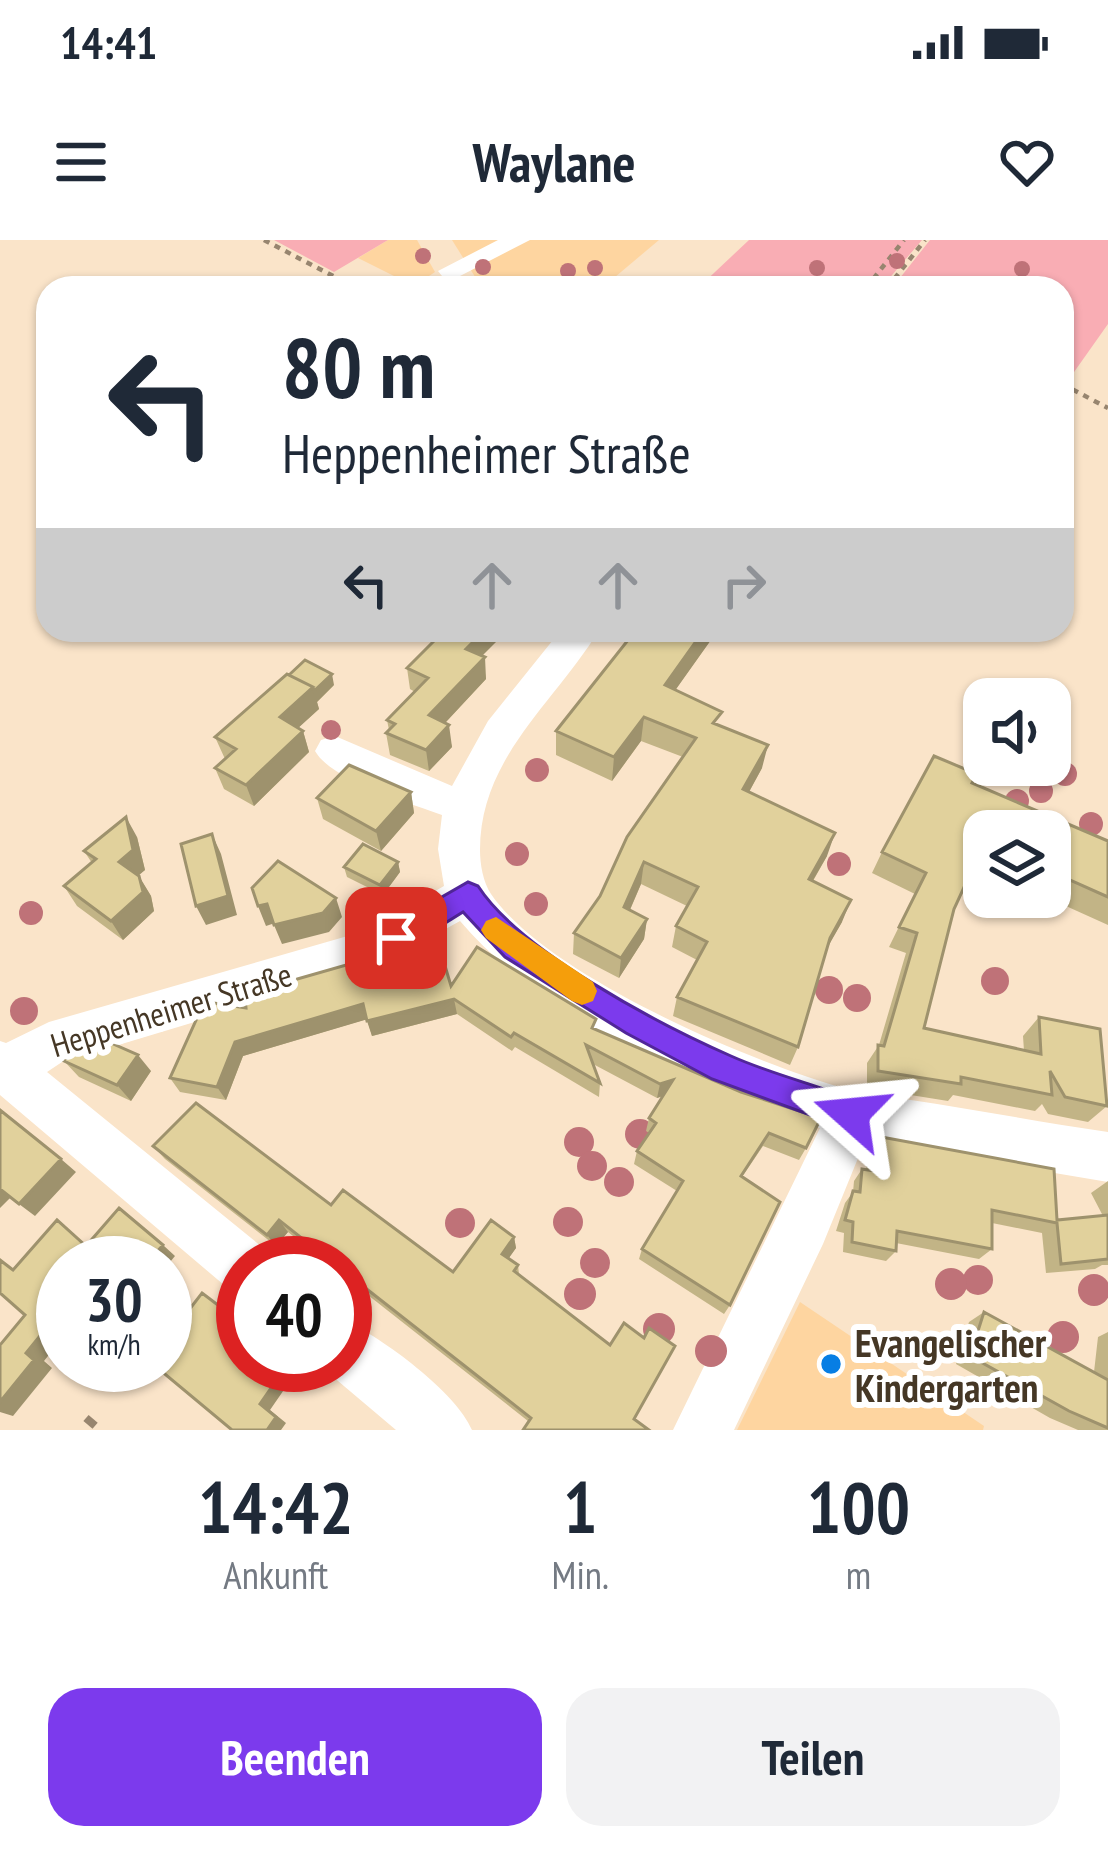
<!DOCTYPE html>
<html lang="de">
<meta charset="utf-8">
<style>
:root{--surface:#fff;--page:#f2f2f3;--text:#1f2937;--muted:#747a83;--accent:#7c3aed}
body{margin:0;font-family:"PT Sans Narrow",sans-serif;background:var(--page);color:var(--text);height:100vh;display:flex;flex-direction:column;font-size:45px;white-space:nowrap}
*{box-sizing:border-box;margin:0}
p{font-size:39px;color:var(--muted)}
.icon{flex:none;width:66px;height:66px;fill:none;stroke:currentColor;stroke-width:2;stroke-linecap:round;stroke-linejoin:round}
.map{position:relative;height:1190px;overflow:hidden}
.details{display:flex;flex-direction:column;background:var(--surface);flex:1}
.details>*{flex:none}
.hud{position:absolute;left:36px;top:36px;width:1038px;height:366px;border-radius:36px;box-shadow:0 3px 9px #0004;background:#fff;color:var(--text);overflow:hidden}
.fabs{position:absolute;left:963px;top:438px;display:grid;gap:24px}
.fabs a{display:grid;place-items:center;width:108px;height:108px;border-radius:24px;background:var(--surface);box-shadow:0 3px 9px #0004;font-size:60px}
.speed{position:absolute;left:36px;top:996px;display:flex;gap:24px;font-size:60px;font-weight:700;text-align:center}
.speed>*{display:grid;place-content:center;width:156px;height:156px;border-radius:50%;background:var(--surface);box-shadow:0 3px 9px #0004;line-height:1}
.speed small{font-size:30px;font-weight:400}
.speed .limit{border:18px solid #d22;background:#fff;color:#111}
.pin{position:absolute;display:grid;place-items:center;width:102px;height:102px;color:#fff;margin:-51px;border-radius:24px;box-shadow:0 6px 18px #0006}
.me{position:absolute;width:132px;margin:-66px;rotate:288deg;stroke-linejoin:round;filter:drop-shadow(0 0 9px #0008)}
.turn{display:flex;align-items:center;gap:42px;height:252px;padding:0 48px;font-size:54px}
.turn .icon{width:156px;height:156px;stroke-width:2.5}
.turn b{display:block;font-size:84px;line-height:102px}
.lanes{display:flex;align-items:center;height:114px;padding:0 48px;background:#0003;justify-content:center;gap:60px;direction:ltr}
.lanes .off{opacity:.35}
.eta{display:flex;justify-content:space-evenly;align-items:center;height:204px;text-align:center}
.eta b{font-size:72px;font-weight:700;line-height:84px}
.primary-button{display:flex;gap:24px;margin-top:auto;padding:24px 48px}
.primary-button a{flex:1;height:138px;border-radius:36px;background:var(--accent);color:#fff;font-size:48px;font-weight:700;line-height:138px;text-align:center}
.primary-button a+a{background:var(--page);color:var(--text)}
.status{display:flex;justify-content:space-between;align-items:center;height:84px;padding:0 60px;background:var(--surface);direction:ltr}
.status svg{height:33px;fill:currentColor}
header{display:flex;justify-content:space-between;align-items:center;height:156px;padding:0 48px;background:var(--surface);font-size:54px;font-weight:700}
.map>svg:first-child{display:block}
.built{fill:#fed5a0}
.green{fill:#f9adb4}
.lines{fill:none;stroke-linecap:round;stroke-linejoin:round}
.path-far1{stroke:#97856f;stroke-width:4.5;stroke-dasharray:6 6;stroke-linecap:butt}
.path{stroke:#97856f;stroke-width:8;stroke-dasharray:12 12;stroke-linecap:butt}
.minor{fill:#fff;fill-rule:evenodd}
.tree{fill:#bf7278}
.wall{fill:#c2b486}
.shaded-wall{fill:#9e926d}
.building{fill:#e1d19c;stroke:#9e926d;stroke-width:3}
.route{fill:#7c3aed;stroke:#51269a;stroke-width:3}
.slow{fill:#f59e0b}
.poi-dot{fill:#077ee4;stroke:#fff;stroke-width:4.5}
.labels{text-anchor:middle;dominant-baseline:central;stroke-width:12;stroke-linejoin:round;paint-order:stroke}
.street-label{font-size:33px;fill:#453725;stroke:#fff}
.near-poi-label{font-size:39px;font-weight:bold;fill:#453725;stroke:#fff;text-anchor:start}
</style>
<div class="status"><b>14:41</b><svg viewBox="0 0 49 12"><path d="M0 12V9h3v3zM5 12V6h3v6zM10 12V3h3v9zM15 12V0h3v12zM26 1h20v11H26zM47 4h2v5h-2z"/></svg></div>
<header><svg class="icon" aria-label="menu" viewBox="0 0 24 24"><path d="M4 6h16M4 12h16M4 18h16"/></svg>Waylane<svg class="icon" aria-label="heart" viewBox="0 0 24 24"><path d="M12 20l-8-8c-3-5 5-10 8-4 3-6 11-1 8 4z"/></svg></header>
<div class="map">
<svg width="1108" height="1190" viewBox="0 0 1108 1190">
<rect width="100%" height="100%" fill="#fae4c9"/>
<path class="built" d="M388 0H417L435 32 414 46 358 18Z
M452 0H659L602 48H482Z
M800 1062 984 1186 983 1190H737Z"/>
<path class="green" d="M274 0H388L334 32Z
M749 0H922L881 48H698Z
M930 0H1108V84L1067 142 1062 140V48H892Z"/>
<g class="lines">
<path class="path-far1" d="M264 0 356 48
M866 48 904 0
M887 48 925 0
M1062 144 1108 168"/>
<path class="path" d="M86 1178 100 1190"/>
<path class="minor" d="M498 0H530L460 36H442L438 31Z
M561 390H599C555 463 480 517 480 610 480 624 483 642 491 654 547 736 752 823 847 849 876 856 907 859 937 864 994 873 1051 884 1108 892V942L865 901 823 1004 734 1190H673L820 888C699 848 543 779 460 681L377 727 62 822 47 832 262 1007 269 1023H243V1053L224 1045 0 855V801L6 803 49 782 365 691 444 646 438 609 442 575C410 563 332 541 315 511L321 500 335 496 452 546 488 481Z
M345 1081C382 1097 457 1153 472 1190H396L325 1130 323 1125H345Z"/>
</g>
<g class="tree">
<circle cx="423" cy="16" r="8"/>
<circle cx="897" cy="21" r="8"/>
<circle cx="483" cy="27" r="8"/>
<circle cx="595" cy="28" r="8"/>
<circle cx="817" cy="28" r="8"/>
<circle cx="1022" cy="29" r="8"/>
<circle cx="568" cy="31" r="8"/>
<circle cx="331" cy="490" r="10"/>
<circle cx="537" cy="530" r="12"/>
<circle cx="1065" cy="534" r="12"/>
<circle cx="1041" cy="551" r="12"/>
<circle cx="1017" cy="561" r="12"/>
<circle cx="1091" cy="584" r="12"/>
<circle cx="517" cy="614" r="12"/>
<circle cx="839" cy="624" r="12"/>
<circle cx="536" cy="664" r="12"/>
<circle cx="31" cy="673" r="12"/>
<circle cx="995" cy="741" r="14"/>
<circle cx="829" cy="750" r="14"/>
<circle cx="857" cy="758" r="14"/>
<circle cx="24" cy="771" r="14"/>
<circle cx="640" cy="894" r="15"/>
<circle cx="579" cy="902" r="15"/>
<circle cx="592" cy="926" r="15"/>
<circle cx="619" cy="942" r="15"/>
<circle cx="568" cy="982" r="15"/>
<circle cx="460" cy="983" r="15"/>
<circle cx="595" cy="1023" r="15"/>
<circle cx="978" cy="1040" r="15"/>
<circle cx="951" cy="1044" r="16"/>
<circle cx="1094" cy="1050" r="16"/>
<circle cx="580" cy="1054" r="16"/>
<circle cx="659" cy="1089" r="16"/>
<circle cx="1063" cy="1097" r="16"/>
<circle cx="711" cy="1111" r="16"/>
</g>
<path class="wall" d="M636 390H718L675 450 719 486 762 528 749 552 827 616 813 641 842 682 826 709 798 807 790 825 673 776 677 757 697 720 672 707 676 686 687 666 641 644 630 670 647 679 644 699 619 738 573 714 574 693 600 656 683 517 641 501 612 541 556 515V491Z
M482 416 486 439 445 483 452 507 429 531 390 515 386 493 389 490 387 480 415 452 410 449 407 428Z
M334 445 317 462 319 469 298 488 303 491 309 512 254 566 224 549 215 528 225 519 215 497Z
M972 543 1108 601V685L1046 657H1050V591H984V629L974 625 954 669 924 788 1024 811 1023 796 1039 777 1107 866 1088 882 1048 874 1042 864 1035 871 953 855 948 861 867 848V823L879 805 906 713 889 707 915 654 872 633 882 612Z
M411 552 414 573 381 611 323 579 317 558Z
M137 597 145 630 138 635 151 656 154 671 123 700 77 666 64 646 92 623 84 611Z
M398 622 400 632 383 655 347 637 344 627Z
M451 746 595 790 806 908 799 920 763 906 742 937 730 1065 724 1074 639 1019 642 1009 677 951 634 924 637 911 649 893 646 891 649 878 663 856 657 858 593 824 600 843 599 857 515 807 512 811 457 774 372 796 367 779 243 816 226 860 180 852 170 838 246 768Z
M64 821 151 831 131 861 79 837Z
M876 896 1057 980 1103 976 1091 953 1108 941V1025H1102L1095 1029 1046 1033 1042 993 992 983V1009L979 1019 896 1003V1011L886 1021 843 1012 844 993 836 991 845 963 853 952 854 941 862 929 866 930 867 908Z
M153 906 331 965 453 1032 514 997 516 1008 508 1019 518 1025 519 1034 610 1105 644 1098 675 1106 528 1181 345 1037V1023H327L288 992 276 1006 165 919Z
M984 1072 1094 1132 1098 1097 1108 1092V1190H1078L1050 1178 956 1124 969 1082Z"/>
<path class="shaded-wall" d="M485 390H508L468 430 466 409Z
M704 390H718L662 469 665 445Z
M485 417 486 439 432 497 429 475Z
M332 434 334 445 317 462 319 469 286 499 280 477 313 447Z
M644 477 641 501 612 541 614 517Z
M449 485 452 507 429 531 426 510Z
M303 491 309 512 254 566 246 545Z
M768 505 762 528 738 572 743 549Z
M411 552 414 573 381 611 376 591Z
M126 577 137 597 145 630 131 642 119 622Z
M835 593 827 616 801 661 809 639Z
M212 594 221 614 237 675 206 685 196 666Z
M398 622 400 632 383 655 380 645Z
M644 622 641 644 622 688 624 667Z
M139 636 151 656 154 671 123 700 111 681Z
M336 658 342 677 329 692 282 704 274 685Z
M851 660 842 682 821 719 830 698Z
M267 664 275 683 266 686 258 666Z
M647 679 644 699 619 738 621 718Z
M454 759 457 774 372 796 367 781Z
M363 764 368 779 243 816 226 860 217 847 235 802Z
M138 815 151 831 131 861 117 845Z
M673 840 669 854 657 858 660 844Z
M61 919 76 932 35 976 19 964Z
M0 949 11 957 0 968Z
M279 980 288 992 276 1006 267 995Z
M514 997 516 1008 504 1025 502 1014Z
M163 1005 175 1016 165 1028V1023H147Z
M61 1070 63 1071V1097L44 1121 52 1128 13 1176 0 1172V1162L26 1113Z
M287 1125H295L299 1128 270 1170 286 1183 281 1190H267L260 1164Z"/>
<path class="building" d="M445 390H485L466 409 485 417 429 475 449 485 426 510 386 493 395 484 387 480 428 438 407 428Z
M636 390H704L665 445 722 472 713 483 768 505 743 549 835 593 809 639 851 660 830 698 798 807 677 757 707 702 676 686 698 647 644 622 624 667 647 679 621 718 574 693 600 656 627 597 696 498 644 477 614 517 556 491Z
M305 420 332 434 314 451 313 447 289 435Z
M287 434 313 447 280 477 303 491 246 545 215 528 236 509 215 497Z
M934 516 977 534 972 543 1108 601V657L1050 631V591H984V604L954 669 924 788 1041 814 1039 777 1100 789 1107 866 1065 857 1050 831 1052 855 961 837V844L878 831V805L884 806 917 693 899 687 926 633 882 612Z
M349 525 411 552 376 591 317 558Z
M126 577 133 610 119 622 139 636 143 652 111 681 64 646 96 619 84 611Z
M212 594 228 656 196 666 181 604Z
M363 604 398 622 380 645 344 627Z
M278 621 336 658 323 673 274 685 267 664 258 666 252 648Z
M437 699 451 746 477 707 596 779 592 788 741 852 821 878 806 908 769 893 741 936 780 962 730 1065 642 1009 683 941 637 911 656 883 649 878 673 840 660 844 586 805 600 843 514 793 511 797 454 759 367 781 363 764 235 802 217 847 170 838 202 767 214 763 246 768 245 754Z
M95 796 138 815 117 845 64 821 80 800Z
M196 863 331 965 343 950 453 1032 491 980 514 997 502 1014 518 1025 514 1031 610 1105 624 1083 644 1098 649 1088 675 1106 634 1179 649 1190H523L531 1178 345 1032V1023H333L279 980 267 995 153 906Z
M0 870 61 919 19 964 0 949Z
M876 896 1054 929 1057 980 1108 975V1019L1061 1024 1057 983 992 970V1009L897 991 896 1011 852 1002 853 982 845 980 853 951 860 952 862 929 874 931Z
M119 968 163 1005 147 1023H63V1072L61 1070 26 1113 34 1120 0 1162V1105L25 1075 0 1053V1020L13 1030 57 980 86 1006Z
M202 1053 243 1084V1125H287L260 1164 276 1177 267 1190H232L154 1125H165V1065L182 1079Z
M984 1072 1108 1140V1188L1069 1171 970 1116Z"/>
<path class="route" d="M468 642 478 646C520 711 658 784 731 816 773 835 819 845 862 863L867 874 862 885 851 890 712 839 626 793 505 717 463 672 407 707 396 711 386 707 382 698 386 689Z"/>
<path class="slow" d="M496 677 593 742 597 751 593 761 582 765 572 761 486 698 481 690 486 681Z"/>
<circle class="poi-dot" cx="831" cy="1124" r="12"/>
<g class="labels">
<g class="street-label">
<text transform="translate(171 769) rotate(-17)">Heppenheimer Straße</text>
</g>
<g class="near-poi-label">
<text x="855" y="1102">Evangelischer<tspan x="855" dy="45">Kindergarten</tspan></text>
</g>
</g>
</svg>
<div class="fabs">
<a><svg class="icon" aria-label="sound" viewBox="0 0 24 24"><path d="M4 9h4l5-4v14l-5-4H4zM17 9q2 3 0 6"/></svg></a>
<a><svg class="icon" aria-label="layers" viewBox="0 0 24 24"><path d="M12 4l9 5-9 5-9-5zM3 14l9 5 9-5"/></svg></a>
</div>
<div class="speed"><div>30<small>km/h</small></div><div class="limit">40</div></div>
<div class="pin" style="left:396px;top:698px;background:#d93025"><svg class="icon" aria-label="arrive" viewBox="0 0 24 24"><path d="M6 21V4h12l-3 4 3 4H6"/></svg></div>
<svg class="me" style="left:851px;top:874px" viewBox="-20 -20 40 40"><path d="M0-17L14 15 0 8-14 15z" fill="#7c3aed" stroke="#fff" stroke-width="4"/></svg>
<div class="hud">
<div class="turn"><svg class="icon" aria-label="left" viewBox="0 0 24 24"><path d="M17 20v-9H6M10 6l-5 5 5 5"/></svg><div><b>80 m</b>Heppenheimer Straße</div></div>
<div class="lanes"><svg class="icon" aria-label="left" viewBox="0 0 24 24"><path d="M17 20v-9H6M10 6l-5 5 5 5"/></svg><svg class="icon off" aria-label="ahead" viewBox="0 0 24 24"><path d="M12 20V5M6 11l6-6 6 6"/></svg><svg class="icon off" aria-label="ahead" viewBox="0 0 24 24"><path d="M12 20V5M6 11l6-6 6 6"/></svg><svg class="icon off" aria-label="right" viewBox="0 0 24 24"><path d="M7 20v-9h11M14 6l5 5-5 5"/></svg></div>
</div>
</div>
<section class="details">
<div class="eta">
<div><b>14:42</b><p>Ankunft</p></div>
<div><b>1</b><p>Min.</p></div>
<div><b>100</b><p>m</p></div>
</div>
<div class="primary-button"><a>Beenden</a><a>Teilen</a></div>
</section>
